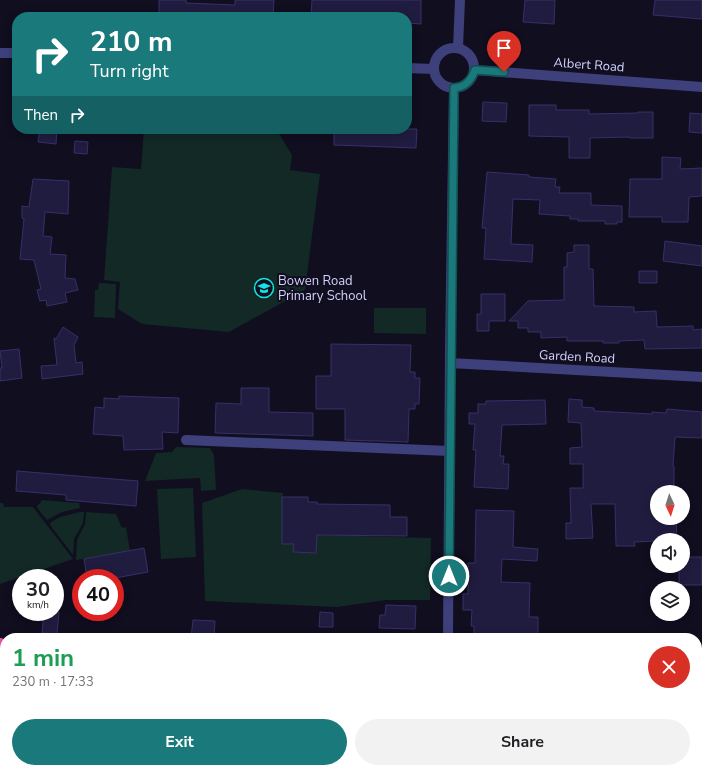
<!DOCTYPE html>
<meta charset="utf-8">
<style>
:root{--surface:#fff;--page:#f2f2f2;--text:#202124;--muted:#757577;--accent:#1a797b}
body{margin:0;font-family:"Nunito Sans",sans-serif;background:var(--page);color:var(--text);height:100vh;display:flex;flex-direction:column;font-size:15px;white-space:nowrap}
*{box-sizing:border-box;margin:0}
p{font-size:13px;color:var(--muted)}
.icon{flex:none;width:22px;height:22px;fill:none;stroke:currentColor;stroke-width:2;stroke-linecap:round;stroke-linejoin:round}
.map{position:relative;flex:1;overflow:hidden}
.drawer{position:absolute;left:0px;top:633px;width:702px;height:140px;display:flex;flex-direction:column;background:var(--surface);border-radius:16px 16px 0 0;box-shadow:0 2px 10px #0003}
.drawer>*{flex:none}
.banner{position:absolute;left:12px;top:12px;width:400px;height:122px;border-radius:16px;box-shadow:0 2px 10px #0003;background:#1a797b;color:#fff;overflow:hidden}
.needle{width:26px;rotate:176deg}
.fabs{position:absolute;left:650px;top:485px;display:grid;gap:8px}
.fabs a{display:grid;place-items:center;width:40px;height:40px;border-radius:50%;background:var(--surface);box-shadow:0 2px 10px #0003;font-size:20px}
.speed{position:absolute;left:12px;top:569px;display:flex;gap:8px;font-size:20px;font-weight:700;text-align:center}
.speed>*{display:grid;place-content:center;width:52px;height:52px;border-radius:50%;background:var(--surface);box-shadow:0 2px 10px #0003;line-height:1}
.speed small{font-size:10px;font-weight:400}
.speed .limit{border:6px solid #d22;background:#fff;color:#111}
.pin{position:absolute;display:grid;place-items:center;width:34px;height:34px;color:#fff;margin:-41px -17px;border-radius:50% 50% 50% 0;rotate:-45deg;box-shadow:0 0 4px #0007}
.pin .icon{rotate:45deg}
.me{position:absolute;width:44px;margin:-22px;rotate:0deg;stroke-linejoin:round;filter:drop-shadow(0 0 3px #0008)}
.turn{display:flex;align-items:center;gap:14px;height:84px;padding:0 12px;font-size:18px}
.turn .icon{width:52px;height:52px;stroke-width:2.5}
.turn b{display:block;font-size:28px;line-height:34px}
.then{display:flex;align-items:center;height:38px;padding:0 12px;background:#0003;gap:8px;font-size:15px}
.round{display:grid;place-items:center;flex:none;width:42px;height:42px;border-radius:21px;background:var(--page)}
.overview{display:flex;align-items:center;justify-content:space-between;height:68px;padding:0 12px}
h1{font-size:24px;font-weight:700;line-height:30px;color:#1e9e55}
.action{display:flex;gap:8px;margin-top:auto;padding:8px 12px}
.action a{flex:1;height:46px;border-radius:24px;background:var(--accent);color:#fff;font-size:16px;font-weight:700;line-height:46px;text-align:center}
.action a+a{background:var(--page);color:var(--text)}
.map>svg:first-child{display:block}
.green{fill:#122926}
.building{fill:#201c3f;stroke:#363069}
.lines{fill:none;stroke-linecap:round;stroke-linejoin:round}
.minor{stroke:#3d407b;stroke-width:10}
.highway{stroke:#f255ae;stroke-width:12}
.route-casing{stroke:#114f50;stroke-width:10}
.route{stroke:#1a797b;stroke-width:7}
.labels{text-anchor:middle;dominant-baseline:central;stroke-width:4;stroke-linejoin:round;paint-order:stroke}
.street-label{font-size:13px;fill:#d1d0fb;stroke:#100e1f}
.poi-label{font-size:13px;fill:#d1d0fb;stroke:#100e1f;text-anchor:start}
</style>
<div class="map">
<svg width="702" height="773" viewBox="0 0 702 773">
<rect width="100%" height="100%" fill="#100e1f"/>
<path class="green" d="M144 129H276L292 155 290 170 320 174 305 290 229 332 142 324 118 309 120 282 104 280 112 167 141 169Z
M99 283 116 284 115 318 94 317 95 290H98Z
M374 308H426V334L374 333Z
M176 447 210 448 214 455 216 490 201 491 200 478 145 481 156 453 172 452Z
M193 488 196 557 161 559 157 489Z
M242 489 283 493 282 543 294 544V552L316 553 317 535 431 538 430 600H386L337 607 205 601 202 503Z
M41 500 79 503 80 508 62 512 47 520 38 509 37 506 41 502Z
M0 503H3L4 507H33L73 559 0 584Z
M80 512H84L83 523 74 539 73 555 50 525 51 522 60 517Z
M86 512 116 514 122 528 126 527 130 551 76 560 77 540 85 524Z"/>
<path class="building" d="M159 0H186V3L235 5V0H274L273 17H159Z
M312 0H421V24L407 23V17H311Z
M525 0H555L554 24 523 22Z
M655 0H702V19L653 15Z
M483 102 507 103 506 122 482 121Z
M529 105H556V110H589V114L638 113V112H653V138H629V137L590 138V158H569V137L529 136Z
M690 113 702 114V133L689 132Z
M40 129H57L56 144 38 142Z
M334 129H417L416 148 334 145Z
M75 141 88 142 87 154 74 153Z
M662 157 681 158 680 169 702 168V196L689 197 688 222H662V217H629L630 179H662Z
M487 172 529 175V177L556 179 555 187H560L559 193H591V205L622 206V222H617V224H605V221H578V219H570V216L539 214 540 200 513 199 511 244 533 245 532 262 484 259 486 228H482Z
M33 179 69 181 68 214 45 212 43 236 52 237 50 254 66 255 65 278 75 279 78 290 65 293 67 302 47 306 46 300 40 301 37 290 41 289 34 260 20 259 24 219 22 218V206L29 207Z
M665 241 702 246V266L663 261Z
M574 245H589V269H593L594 306 634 307V312L656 311 657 327 693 326V330L702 329V348L645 349 644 340 619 341V343H603V341H567V337L541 338V332H528V328H518V321H509L528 301 564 300V267H567V253L574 252Z
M639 271H657V283H639Z
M481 294H505V321H489V331H477V314H481Z
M63 327 78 337 74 345 76 363 82 362 83 374 42 379 41 366 57 365 54 338 56 339Z
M331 344 411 345 410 372H415V378H420L419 404H415V409H409L408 442 345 440V409H316V376H331Z
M19 349 22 378 0 381V368H2L0 351Z
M241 388H269V412L313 413V436L215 433 216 403 241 404Z
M119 396 179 398 178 433 162 432 163 449 124 450 123 436 93 434 95 407 104 408V398L119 399Z
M569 399 582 400V407L594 408V411L652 414V412L666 413 667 409 702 412V438L675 437 673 466H674V492H657V520L676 519 677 540 634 542 635 546H616L615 504H591L593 538 566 539V523H571L570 488H583V464H570V448L582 447 581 423 568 422Z
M545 400 546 424 502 425 500 456H504L503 464H509L508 489 474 487 476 450H473L475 424H469V413H478V404H486V401Z
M17 471 138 481 136 506 66 500V495L16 491Z
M282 497H308V502H317V504L390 505V517H407V536L317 535 316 553 293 552 294 544H282Z
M476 510 514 511 513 547 538 549 537 561 502 559 501 582 530 583 529 617H538V637H525V635H491V638H474V626H471L472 610H463V594H468V563H475Z
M144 548 148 572 115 578H87L84 559Z
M683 557H702V585H679V566H683Z
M386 605 416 606 415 629 379 628 380 615H385Z
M44 612H59L57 634 42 633Z
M320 612 333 613V627H319Z
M193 620 215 621 214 638H191Z"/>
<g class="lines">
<path class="minor" d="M434 68a20 20 0 1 1 40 0a20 20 0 1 1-40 0Z
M458 48 460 0
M0 53H17
M407 68 433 69
M475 70 702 87
M450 363 702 377
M186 440 449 451
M448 638 450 348 454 88
M697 731H702
M447 773V768"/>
<path class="highway" d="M0 644 5 651
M0 711 5 718
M41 768 45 773
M86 768 89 773"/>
</g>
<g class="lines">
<g class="route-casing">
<path id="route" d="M449 576 454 88C465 87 471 81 475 70L504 72"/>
</g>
<use href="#route" class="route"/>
</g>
<defs>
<g id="school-ring" transform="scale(1)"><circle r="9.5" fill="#100e1f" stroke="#12e4e5" stroke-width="1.5"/><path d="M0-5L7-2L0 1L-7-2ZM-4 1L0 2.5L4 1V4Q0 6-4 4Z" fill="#12e4e5"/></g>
</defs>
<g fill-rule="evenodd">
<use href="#school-ring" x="264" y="288"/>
</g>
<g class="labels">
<g class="street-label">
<text transform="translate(589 65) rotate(4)">Albert Road</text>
<text transform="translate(577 357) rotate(3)">Garden Road</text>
</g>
<g class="poi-label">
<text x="278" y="281">Bowen Road<tspan x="278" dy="15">Primary School</tspan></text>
</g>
</g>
</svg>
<div class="fabs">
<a><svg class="needle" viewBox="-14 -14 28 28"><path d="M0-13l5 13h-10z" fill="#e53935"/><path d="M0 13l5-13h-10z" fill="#757577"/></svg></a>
<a><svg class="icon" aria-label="sound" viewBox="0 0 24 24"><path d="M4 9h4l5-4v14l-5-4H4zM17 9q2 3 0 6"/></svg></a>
<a><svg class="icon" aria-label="layers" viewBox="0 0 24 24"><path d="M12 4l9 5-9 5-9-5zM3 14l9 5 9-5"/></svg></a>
</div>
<div class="speed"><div>30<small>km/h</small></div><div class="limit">40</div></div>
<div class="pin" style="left:504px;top:72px;background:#d93025"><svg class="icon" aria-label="arrive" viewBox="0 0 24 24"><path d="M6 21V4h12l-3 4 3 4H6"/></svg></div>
<svg class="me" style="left:449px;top:576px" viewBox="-20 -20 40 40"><circle r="17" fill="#1a797b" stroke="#fff" stroke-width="3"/><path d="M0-11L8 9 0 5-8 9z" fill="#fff"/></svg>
<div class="banner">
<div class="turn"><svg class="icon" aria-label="right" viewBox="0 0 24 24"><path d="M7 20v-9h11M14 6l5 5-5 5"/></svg><div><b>210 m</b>Turn right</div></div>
<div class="then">Then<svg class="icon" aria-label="right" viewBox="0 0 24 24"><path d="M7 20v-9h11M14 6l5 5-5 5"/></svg></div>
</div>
<section class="drawer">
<div class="overview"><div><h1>1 min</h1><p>230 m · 17:33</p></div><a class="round" style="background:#d93025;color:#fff"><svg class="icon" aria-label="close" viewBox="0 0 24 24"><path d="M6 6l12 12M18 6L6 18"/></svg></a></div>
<div class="action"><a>Exit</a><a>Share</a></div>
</section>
</div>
